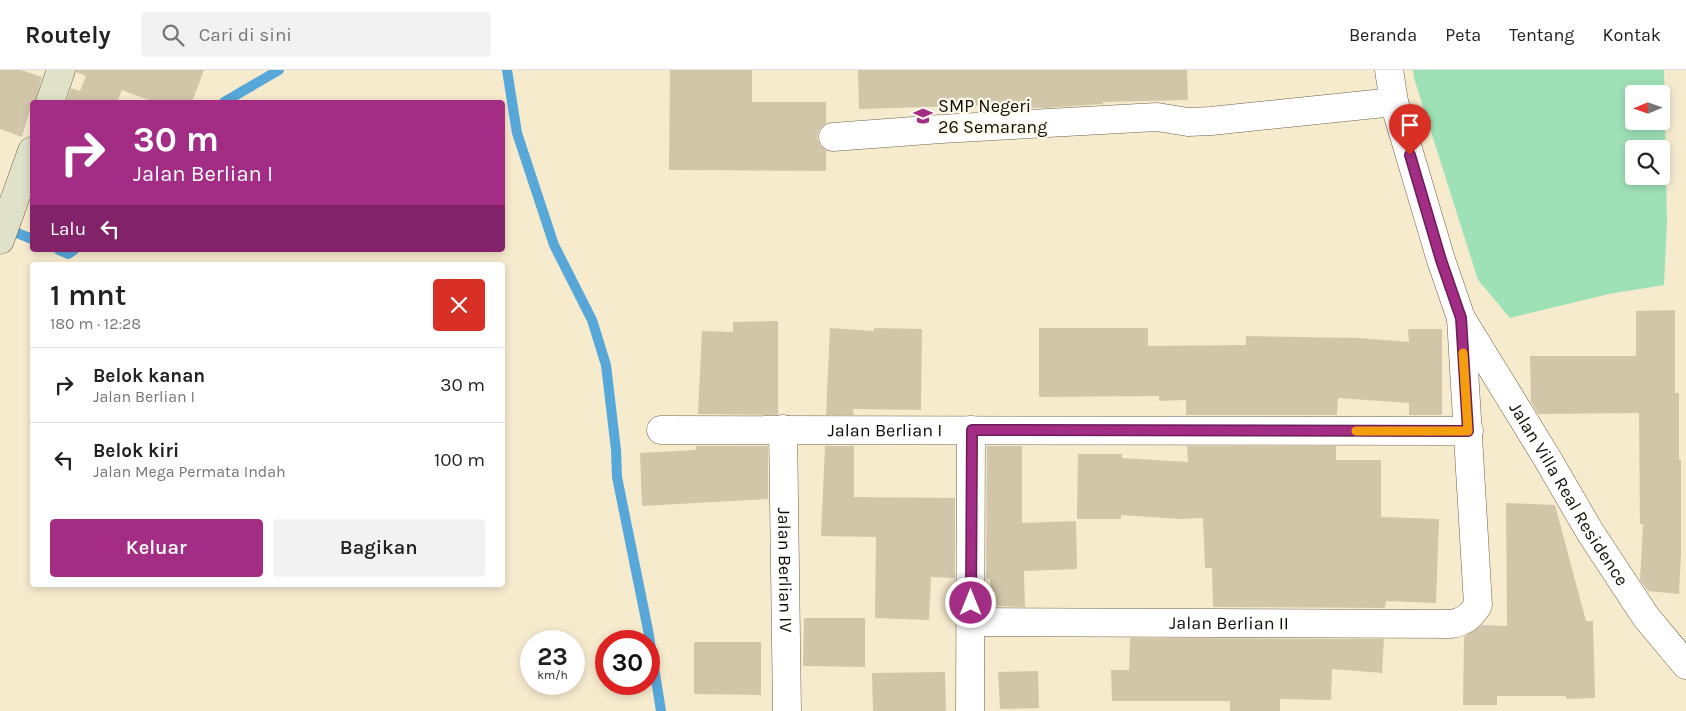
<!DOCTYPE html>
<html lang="id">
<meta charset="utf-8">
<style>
:root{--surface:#fff;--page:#f2f2f2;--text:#222;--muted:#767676;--line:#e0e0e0;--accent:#a32c84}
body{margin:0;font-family:Karla,sans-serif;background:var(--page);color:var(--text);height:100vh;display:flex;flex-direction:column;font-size:19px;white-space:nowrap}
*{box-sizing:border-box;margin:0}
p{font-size:16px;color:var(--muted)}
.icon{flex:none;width:28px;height:28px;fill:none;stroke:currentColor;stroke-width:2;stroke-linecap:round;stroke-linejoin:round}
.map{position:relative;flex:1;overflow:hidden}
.drawer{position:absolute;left:30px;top:192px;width:475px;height:325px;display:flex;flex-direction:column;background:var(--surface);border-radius:5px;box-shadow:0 2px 8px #0003}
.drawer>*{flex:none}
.hud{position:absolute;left:30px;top:30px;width:475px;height:152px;border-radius:5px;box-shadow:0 2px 8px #0003;background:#a32c84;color:#fff;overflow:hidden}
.needle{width:32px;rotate:268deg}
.fabs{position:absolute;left:1625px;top:15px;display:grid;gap:10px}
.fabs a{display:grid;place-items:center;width:45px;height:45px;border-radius:5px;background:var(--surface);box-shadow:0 2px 8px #0003;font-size:25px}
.speed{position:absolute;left:520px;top:560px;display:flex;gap:10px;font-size:25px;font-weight:700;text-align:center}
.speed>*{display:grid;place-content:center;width:65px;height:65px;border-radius:50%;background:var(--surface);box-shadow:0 2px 8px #0003;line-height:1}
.speed small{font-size:12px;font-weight:400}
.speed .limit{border:8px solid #d22;background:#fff;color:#111}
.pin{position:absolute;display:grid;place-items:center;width:42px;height:42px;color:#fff;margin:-51px -21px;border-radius:50% 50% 50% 0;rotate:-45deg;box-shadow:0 0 5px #0007}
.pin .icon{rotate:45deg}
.me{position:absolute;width:55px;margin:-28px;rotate:0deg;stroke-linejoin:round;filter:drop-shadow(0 0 4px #0008)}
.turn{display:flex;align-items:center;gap:18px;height:105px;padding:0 20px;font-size:22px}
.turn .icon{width:65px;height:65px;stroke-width:2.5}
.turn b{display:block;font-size:35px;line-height:42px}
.then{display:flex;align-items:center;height:48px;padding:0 20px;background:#0003;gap:10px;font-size:19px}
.round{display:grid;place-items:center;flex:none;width:52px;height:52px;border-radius:5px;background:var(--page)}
.headline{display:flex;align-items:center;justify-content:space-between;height:85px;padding:0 20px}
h1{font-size:30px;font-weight:600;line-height:38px}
.action{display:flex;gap:10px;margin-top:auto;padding:10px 20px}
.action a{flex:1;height:58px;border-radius:5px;background:var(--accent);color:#fff;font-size:20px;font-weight:600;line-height:58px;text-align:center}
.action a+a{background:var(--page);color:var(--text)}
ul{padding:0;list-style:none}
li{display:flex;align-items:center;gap:15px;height:75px;padding:0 20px;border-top:1px solid var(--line)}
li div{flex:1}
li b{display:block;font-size:19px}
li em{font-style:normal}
header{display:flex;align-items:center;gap:30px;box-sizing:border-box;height:70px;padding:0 25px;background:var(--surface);border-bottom:1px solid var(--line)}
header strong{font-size:24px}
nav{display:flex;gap:28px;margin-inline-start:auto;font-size:18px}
.search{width:350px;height:45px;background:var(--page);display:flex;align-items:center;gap:12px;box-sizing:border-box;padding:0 18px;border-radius:5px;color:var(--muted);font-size:19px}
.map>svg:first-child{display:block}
.green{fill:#9ee1b7;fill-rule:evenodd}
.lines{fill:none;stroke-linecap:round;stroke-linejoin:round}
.stream{stroke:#57a7d9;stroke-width:10}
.building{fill:#d2c6a9}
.minor-casing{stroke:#6c6248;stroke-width:29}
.secondary-casing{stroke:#6c6248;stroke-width:29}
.minor{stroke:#fff;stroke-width:28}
.secondary{stroke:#dfe2c8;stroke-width:28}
.route-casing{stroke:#6a1d56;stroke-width:12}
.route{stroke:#a32c84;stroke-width:9}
.slow{stroke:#f59e0b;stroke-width:9}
.labels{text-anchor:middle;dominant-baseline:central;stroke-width:4.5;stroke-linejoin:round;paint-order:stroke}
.poi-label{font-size:18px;fill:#120e05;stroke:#fef9ed;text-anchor:start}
.street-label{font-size:18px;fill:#120e05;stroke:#fef9ed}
</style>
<header>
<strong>Routely</strong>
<div class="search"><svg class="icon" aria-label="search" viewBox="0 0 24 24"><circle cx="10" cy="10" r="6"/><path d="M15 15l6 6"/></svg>Cari di sini</div>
<nav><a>Beranda</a><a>Peta</a><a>Tentang</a><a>Kontak</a></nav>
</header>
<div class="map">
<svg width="1686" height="641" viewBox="0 0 1686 641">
<rect width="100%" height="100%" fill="#f7ebce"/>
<path class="green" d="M1413 0H1664L1667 152 1664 215 1609 224 1510 248 1478 210 1414 8ZM1634 24H1661V51H1634ZM1634 79H1661V106H1634Z"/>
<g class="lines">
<path class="stream" d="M507 0 517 63 554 175 592 250 606 295 616 380 617 407 648 560 661 641
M224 32 279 0
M11 152 17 163 32 169
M59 180 68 184 74 180"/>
</g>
<path class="building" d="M0 0H21L42 7 35 32H32L22 67 0 59Z
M76 0H204L192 32H154L122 20 117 32H66L71 18 80 21 86 6 76 2Z
M670 0H752V32H826V53L819 60 817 68 820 75 826 81V101L669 100Z
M858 0H1187L1188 30 1103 32V34L1045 38 997 37V35L859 39Z
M1675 240V323H1679V390H1681V483L1679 524 1648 521 1640 510 1643 454H1640L1639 343 1538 344 1531 332 1530 286H1636V241Z
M778 251V345L698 344 702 261 733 262V252Z
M830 258 874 261V258L922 259 921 340 853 339 854 345H826Z
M1039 258H1148V276L1246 275V266L1359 268 1409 272 1408 259H1442V345H1409V333L1338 328 1337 345H1186V330L1159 331V326L1039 327Z
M696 376H768V429L642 436 640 383 696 380Z
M825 376H854V427L955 428V508L931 507 929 550 875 548 876 467 821 466Z
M987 376H1022V453L1076 451 1077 499 1024 501 1025 537 996 536 995 523 991 524 990 509 986 508Z
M1187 376H1336V390H1381V447L1439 449 1436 533 1386 531 1385 538 1213 537 1212 498H1205L1203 448 1180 449 1121 445V449H1077L1078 384H1122V388L1188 392Z
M1506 433 1555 435 1586 551H1593L1595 628 1566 629V626H1497V635H1463L1464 567 1482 555 1507 556Z
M804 548H865V597L803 596Z
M1130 568 1384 569 1382 603 1332 599 1331 630 1280 629V641H1230V631H1112L1111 600H1129Z
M694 572H761V625L694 624Z
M1038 601 1039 638 1000 639 998 602Z
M945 602 946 641H873L872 603Z"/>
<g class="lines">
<g class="minor-casing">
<g id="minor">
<path id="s1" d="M1389 0 1394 32 1441 190 1461 248 1547 388 1590 462 1646 547 1686 595"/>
<path d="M833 67 941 59 1157 47 1188 52 1211 51 1394 32"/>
<path id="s2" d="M783 359 787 641"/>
<path id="s3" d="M661 360 1469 361"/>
<path id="s4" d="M971 552 1451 554C1464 552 1471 546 1478 535L1461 248"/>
<path d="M970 641 971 360"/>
</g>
</g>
<g class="secondary-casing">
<path id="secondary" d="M50 32 61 0
M0 170 32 81"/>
</g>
<use href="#minor" class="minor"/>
<use href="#secondary" class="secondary"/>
</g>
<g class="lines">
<g class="route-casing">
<path id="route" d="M971 533 972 360 1468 361 1461 248 1441 190 1410 85"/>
</g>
<use href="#route" class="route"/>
<path class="slow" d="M1356 361H1468L1463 283"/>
</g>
<defs>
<g id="school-bare" transform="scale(1.5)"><path d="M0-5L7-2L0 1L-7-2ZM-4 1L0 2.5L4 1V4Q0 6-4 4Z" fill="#a32c84" stroke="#fef9ed" stroke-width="2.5" paint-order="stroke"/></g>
</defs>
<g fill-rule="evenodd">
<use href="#school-bare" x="923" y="46"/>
</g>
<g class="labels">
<g class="poi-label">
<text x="938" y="36">SMP Negeri<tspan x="938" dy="21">26 Semarang</tspan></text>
</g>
<g class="street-label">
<text stroke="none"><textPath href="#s3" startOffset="224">Jalan Berlian I</textPath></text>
<text stroke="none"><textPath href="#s1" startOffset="465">Jalan Villa Real Residence</textPath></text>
<text stroke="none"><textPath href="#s2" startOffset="141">Jalan Berlian IV</textPath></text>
<text stroke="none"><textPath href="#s4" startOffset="258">Jalan Berlian II</textPath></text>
</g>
</g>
</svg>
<div class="fabs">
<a><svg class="needle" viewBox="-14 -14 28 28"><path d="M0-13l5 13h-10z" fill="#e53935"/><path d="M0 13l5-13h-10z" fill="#767676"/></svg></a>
<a><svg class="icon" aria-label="search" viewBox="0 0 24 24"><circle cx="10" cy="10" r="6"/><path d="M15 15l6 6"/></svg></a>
</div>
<div class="speed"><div>23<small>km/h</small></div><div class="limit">30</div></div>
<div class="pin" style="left:1410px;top:85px;background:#d93025"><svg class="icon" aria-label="arrive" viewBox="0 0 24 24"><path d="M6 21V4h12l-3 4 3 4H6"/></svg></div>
<svg class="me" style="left:971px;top:533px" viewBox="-20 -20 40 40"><circle r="17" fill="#a32c84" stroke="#fff" stroke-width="3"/><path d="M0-11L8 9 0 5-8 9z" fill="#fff"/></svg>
<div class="hud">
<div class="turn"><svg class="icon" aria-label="right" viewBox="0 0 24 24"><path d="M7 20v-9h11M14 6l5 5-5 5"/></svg><div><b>30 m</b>Jalan Berlian I</div></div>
<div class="then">Lalu<svg class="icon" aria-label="left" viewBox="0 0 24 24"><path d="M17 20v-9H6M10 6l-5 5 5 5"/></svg></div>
</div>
<section class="drawer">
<div class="headline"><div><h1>1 mnt</h1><p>180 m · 12:28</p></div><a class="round" style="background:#d93025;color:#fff"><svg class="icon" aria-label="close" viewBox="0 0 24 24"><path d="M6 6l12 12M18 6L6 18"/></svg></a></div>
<ul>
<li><svg class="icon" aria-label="right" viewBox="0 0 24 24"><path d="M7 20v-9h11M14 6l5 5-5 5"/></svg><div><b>Belok kanan</b><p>Jalan Berlian I</p></div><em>30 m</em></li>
<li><svg class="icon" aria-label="left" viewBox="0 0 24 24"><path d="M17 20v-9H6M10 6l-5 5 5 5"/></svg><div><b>Belok kiri</b><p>Jalan Mega Permata Indah</p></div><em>100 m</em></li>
</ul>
<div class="action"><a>Keluar</a><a>Bagikan</a></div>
</section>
</div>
